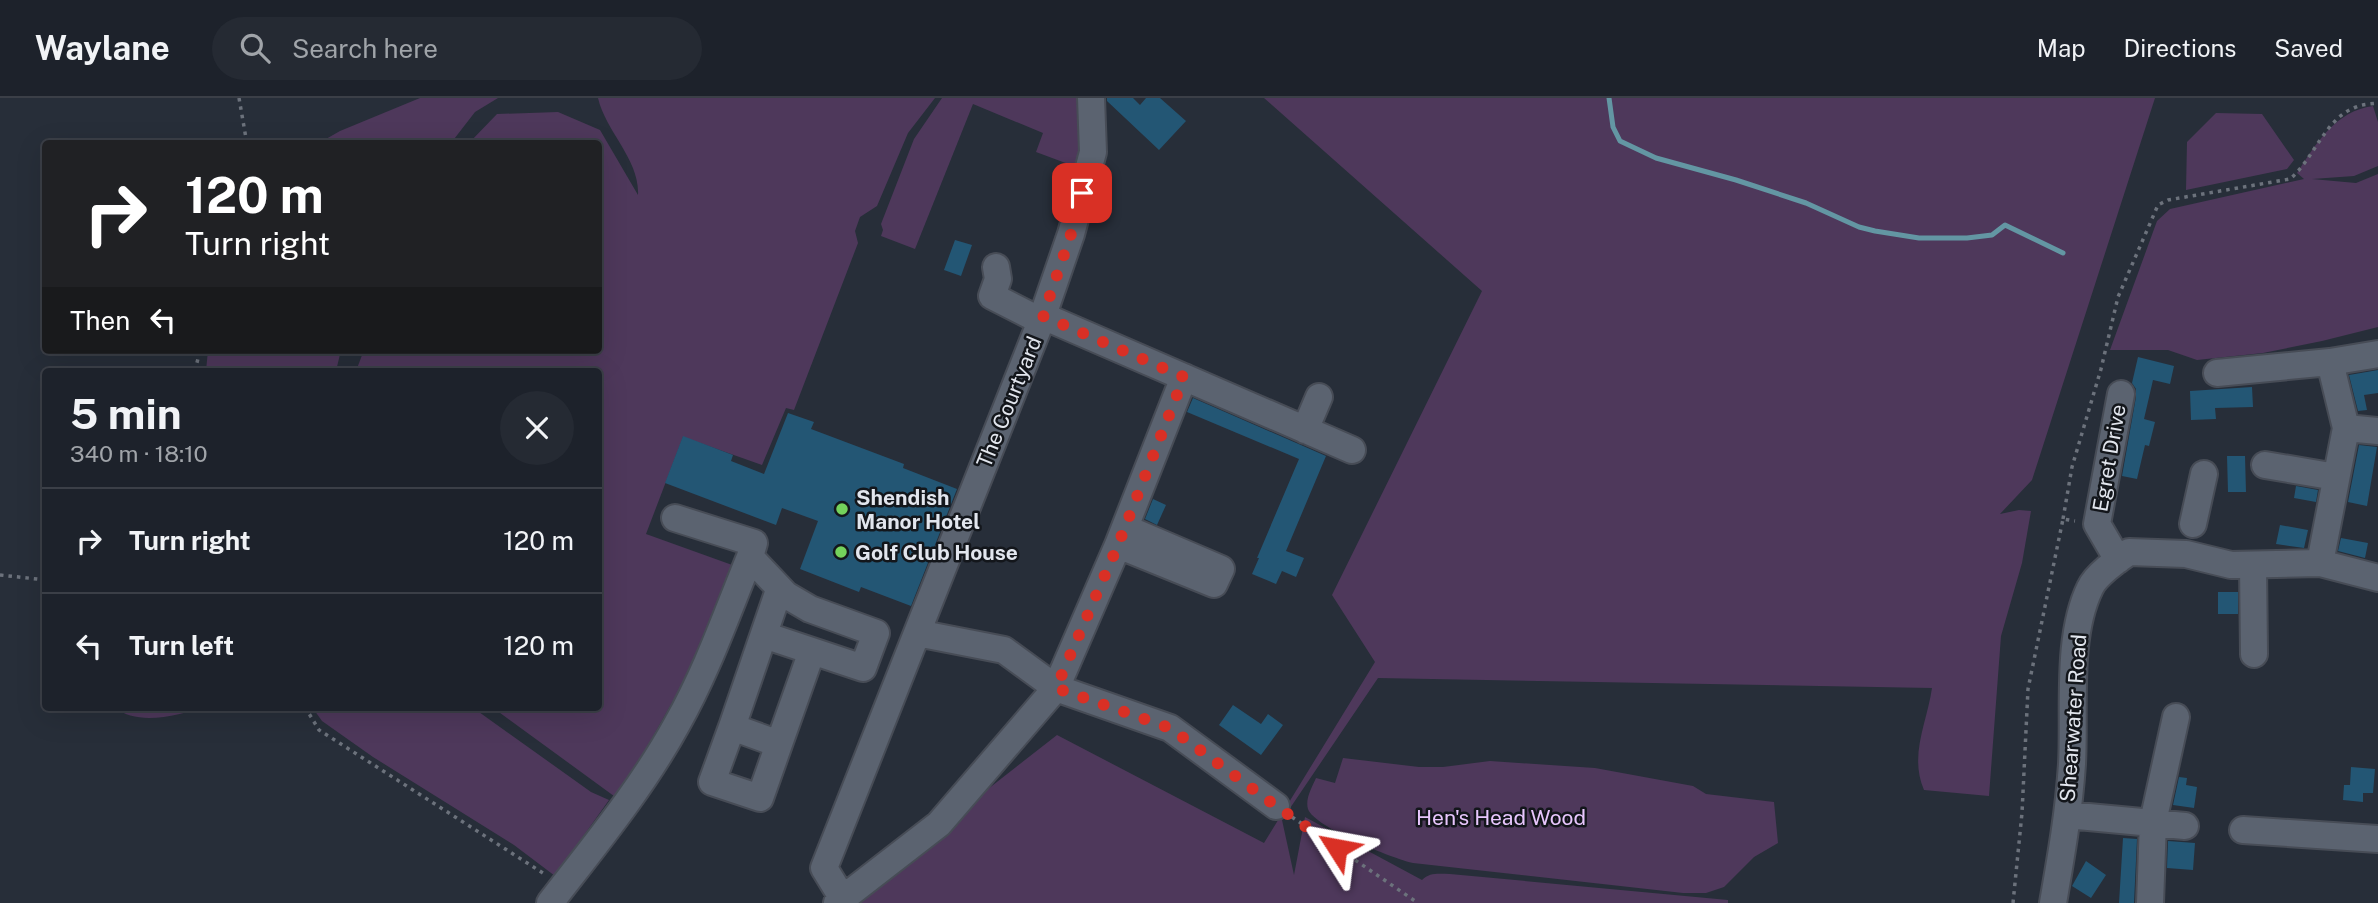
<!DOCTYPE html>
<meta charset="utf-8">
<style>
:root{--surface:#1d222b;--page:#252a33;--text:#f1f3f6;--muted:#a0a4a9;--line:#3b3f47}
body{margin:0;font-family:"Public Sans",sans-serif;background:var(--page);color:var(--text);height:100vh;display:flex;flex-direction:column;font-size:26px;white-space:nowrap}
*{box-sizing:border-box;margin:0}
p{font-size:23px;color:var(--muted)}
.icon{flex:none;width:38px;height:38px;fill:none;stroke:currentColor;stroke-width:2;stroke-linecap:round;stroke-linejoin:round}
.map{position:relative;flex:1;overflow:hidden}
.sheet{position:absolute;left:42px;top:270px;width:560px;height:343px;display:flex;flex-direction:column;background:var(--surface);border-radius:7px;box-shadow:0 7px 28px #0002,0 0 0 2px var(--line)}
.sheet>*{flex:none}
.banner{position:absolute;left:42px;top:42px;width:560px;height:214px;border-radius:7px;box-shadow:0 7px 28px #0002,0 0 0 2px var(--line);background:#202124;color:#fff;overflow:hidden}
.pin{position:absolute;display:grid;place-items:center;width:60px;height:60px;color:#fff;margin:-30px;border-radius:14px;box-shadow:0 4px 10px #0006}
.me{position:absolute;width:77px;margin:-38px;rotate:304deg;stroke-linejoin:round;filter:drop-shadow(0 0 5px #0008)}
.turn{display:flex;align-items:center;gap:24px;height:147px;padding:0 28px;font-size:32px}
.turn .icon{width:91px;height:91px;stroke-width:2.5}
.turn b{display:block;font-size:49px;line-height:60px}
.then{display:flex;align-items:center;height:66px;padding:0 28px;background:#0003;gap:14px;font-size:26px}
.round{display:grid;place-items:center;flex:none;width:74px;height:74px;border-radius:37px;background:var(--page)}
.summary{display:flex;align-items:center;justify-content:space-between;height:119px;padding:0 28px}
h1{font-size:42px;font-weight:700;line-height:52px}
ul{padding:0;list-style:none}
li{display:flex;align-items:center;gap:21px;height:105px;padding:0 28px;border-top:2px solid var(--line)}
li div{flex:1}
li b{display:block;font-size:26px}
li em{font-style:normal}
header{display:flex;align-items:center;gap:42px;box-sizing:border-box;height:98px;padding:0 35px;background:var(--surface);border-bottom:2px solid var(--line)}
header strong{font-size:33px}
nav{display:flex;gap:38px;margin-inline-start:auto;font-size:24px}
.search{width:490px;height:63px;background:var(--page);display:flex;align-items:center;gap:18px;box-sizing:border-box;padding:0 24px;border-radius:38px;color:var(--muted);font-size:26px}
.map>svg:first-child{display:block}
.green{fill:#4e385b}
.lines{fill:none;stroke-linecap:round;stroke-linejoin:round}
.stream{stroke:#6396a3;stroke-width:5}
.building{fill:#235674}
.minor-casing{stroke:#474c56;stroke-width:30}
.path{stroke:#6c727c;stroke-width:3.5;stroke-dasharray:3.5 5;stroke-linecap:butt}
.minor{stroke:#5b6370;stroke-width:26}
.route{stroke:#d93025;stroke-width:12;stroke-dasharray:0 21.6}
.poi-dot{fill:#74d25c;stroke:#13161b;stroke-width:2.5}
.labels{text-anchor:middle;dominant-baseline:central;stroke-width:5;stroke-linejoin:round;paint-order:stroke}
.street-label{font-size:21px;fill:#e2e6ee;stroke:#13161b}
.poi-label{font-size:21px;font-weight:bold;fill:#e2e6ee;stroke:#13161b;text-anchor:start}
.park-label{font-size:21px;fill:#e8c6fd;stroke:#13161b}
</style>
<header>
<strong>Waylane</strong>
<div class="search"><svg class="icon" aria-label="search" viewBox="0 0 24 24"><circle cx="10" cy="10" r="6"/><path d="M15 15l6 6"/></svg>Search here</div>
<nav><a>Map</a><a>Directions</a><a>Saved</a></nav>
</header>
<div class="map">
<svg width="2378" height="805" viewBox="0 0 2378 805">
<rect width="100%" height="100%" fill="#272e39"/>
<path class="green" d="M420 0H498L475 14 451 45H319L340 33Z
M598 0H935L908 35 877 108 860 119 855 133 858 145 794 312 786 310 762 367 683 339 646 436 735 468 712 533 618 701 492 609H598V273H356L364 252H598V46L469 45 497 16 558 14 600 32 638 97C640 62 606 34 598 0Z
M942 0H1080L1079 70 1036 54 1043 35 973 6 915 151 881 138 883 132 881 126 914 41Z
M1264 0H2155L2032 382 2000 416 2019 412 2031 413 2022 465 2001 538 1989 698 1924 692C1909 657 1927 625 1932 590L1378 580 1282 722 1294 777 1305 719 1422 782C1430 774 1439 776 1450 776L1728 802V805H842L1057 637 1264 745 1375 564 1332 497 1482 193Z
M2373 8 2378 24V68L2354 78 2312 81 2356 85 2378 76V229L2322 243 2263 255 2197 262 2168 252H2110L2157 123 2170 111 2304 81 2297 75C2316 46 2335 13 2373 8Z
M2216 15 2262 16 2294 62 2287 71 2186 92 2187 44Z
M208 252H341L336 273H206Z
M114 609H206C178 617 138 629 114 609Z
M312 609H472L591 694 609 702 555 778 514 747 373 659 322 623Z
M1343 660 1419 669H1443L1490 663 1595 670 1693 688 1706 696 1774 704 1778 745 1754 759 1724 789 1706 795H1683L1413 765C1394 761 1314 729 1308 711 1305 701 1312 689 1316 680L1335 685Z"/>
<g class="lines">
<path class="stream" d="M1609 0 1613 29 1620 43 1656 60 1736 82 1806 105 1859 129 1875 133 1919 140H1967L1992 137 2005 127 2063 155"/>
</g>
<path class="building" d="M1107 0H1133L1140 7 1146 0H1160L1186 23 1159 52 1107 3Z
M955 142 972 147 961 178 944 172Z
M2138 259 2174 268 2170 286 2153 282 2144 321 2155 324 2149 348 2145 347 2137 381 2122 378 2136 299V291L2132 285Z
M2378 272V295L2364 297 2367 312 2358 313 2349 277Z
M2252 289 2253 309 2215 310 2216 321 2191 322 2190 293Z
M1193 300 1326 358 1286 453 1304 460 1296 479 1282 473 1276 486 1252 476 1259 460H1257L1299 361 1187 314Z
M788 315 814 324 811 331 904 366 903 370 957 391 911 508 861 489 859 494 800 471 818 423 782 410 776 427 665 385 683 338 733 357 731 363 764 376Z
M2359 347 2377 349 2367 408 2348 404Z
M2227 358H2245L2246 394H2228Z
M2296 388 2318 392 2316 404 2294 400Z
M1153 401 1166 407 1157 427 1145 421Z
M2280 427 2308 432 2304 450 2276 446Z
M2341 440 2368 445 2365 460 2338 453Z
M2218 494H2238V516H2218Z
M1233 607 1261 626 1268 616 1283 627 1261 657 1219 627Z
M2351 669 2375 671 2373 695H2363V704L2343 702 2344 687H2350Z
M2179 679 2187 680 2186 687 2197 689 2194 710 2173 707Z
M2123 740 2137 741 2134 805H2119Z
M2168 743 2195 745 2193 772 2167 770Z
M2086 763 2106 777 2091 800 2072 788Z"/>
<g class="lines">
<g class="minor-casing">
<path id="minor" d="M1091 0 1093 54 1071 136 1041 223 917 535 1004 552 1056 590 1118 447 1184 279
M996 169 998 181 992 198 1041 223
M1043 218 1352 352
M2217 275 2330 264 2378 256
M2346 330 2378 333
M1305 332 1319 299
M2265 367 2336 379
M2193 426 2204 376
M1118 447 1214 486 1221 471 1125 430
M750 459 786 497 810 511 876 535 863 570 764 537
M2118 462 2097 426 2121 296
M2320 465 2346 330 2330 264
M2253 467 2254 556
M779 492 732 629 779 646 812 553
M732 629 712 684 760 700 779 646
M2067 717 2185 728
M2243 732 2378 741
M843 801 824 770 917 535
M550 805C594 748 642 690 677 626 707 573 727 515 750 459L754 445 675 420
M837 805 939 726 1056 590 1170 630 1276 708
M2053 805C2061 759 2069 713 2072 666 2075 613 2066 539 2090 490 2095 478 2118 461 2129 454L2186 456 2231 467 2320 465 2378 480
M2150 805 2153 724 2176 619"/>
</g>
<path class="path" d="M239 0 247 46
M195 273 200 252
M2063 421 2072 369 2101 271 2118 199 2158 107 2168 102 2290 81C2314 61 2325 20 2356 9 2363 6 2371 6 2378 5
M0 477 46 482
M305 609 319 632 546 777
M1292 719 1418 805
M2013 805 2022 715 2028 591 2063 421 2075 423"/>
<use href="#minor" class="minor"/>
</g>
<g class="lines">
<path class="route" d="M1082 95 1071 136 1043 218 1184 279 1118 447 1056 590 1170 630 1276 708 1337 750"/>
</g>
<g class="poi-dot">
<circle cx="842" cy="411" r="7"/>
<circle cx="841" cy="454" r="7"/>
</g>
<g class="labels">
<g class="street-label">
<text transform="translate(1009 304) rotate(-68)">The Courtyard</text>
<text transform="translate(2109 360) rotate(-80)">Egret Drive</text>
<text transform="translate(2073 620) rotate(-86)">Shearwater Road</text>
</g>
<g class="poi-label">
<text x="856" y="399">Shendish<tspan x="856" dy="24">Manor Hotel</tspan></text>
<text x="855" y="454">Golf Club House</text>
</g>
<g class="park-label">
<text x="1501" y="719">Hen's Head Wood</text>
</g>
</g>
</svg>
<div class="pin" style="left:1082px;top:95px;background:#d93025"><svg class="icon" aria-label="arrive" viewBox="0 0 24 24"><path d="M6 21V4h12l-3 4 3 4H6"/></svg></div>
<svg class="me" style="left:1337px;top:750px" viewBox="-20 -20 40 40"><path d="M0-17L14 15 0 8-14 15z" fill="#d93025" stroke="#fff" stroke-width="4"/></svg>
<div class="banner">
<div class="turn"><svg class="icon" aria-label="right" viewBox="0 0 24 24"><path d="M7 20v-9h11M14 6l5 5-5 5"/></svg><div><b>120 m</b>Turn right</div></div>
<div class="then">Then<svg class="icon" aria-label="left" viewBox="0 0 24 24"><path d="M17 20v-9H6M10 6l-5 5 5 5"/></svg></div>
</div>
<section class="sheet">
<div class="summary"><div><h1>5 min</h1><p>340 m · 18:10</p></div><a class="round"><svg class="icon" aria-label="close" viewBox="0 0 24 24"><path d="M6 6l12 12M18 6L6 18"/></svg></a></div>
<ul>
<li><svg class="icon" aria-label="right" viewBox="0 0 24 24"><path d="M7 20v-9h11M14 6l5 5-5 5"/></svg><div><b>Turn right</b></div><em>120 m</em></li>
<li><svg class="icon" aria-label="left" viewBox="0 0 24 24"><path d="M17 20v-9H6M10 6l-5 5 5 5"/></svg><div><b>Turn left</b></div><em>120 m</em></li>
</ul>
</section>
</div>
